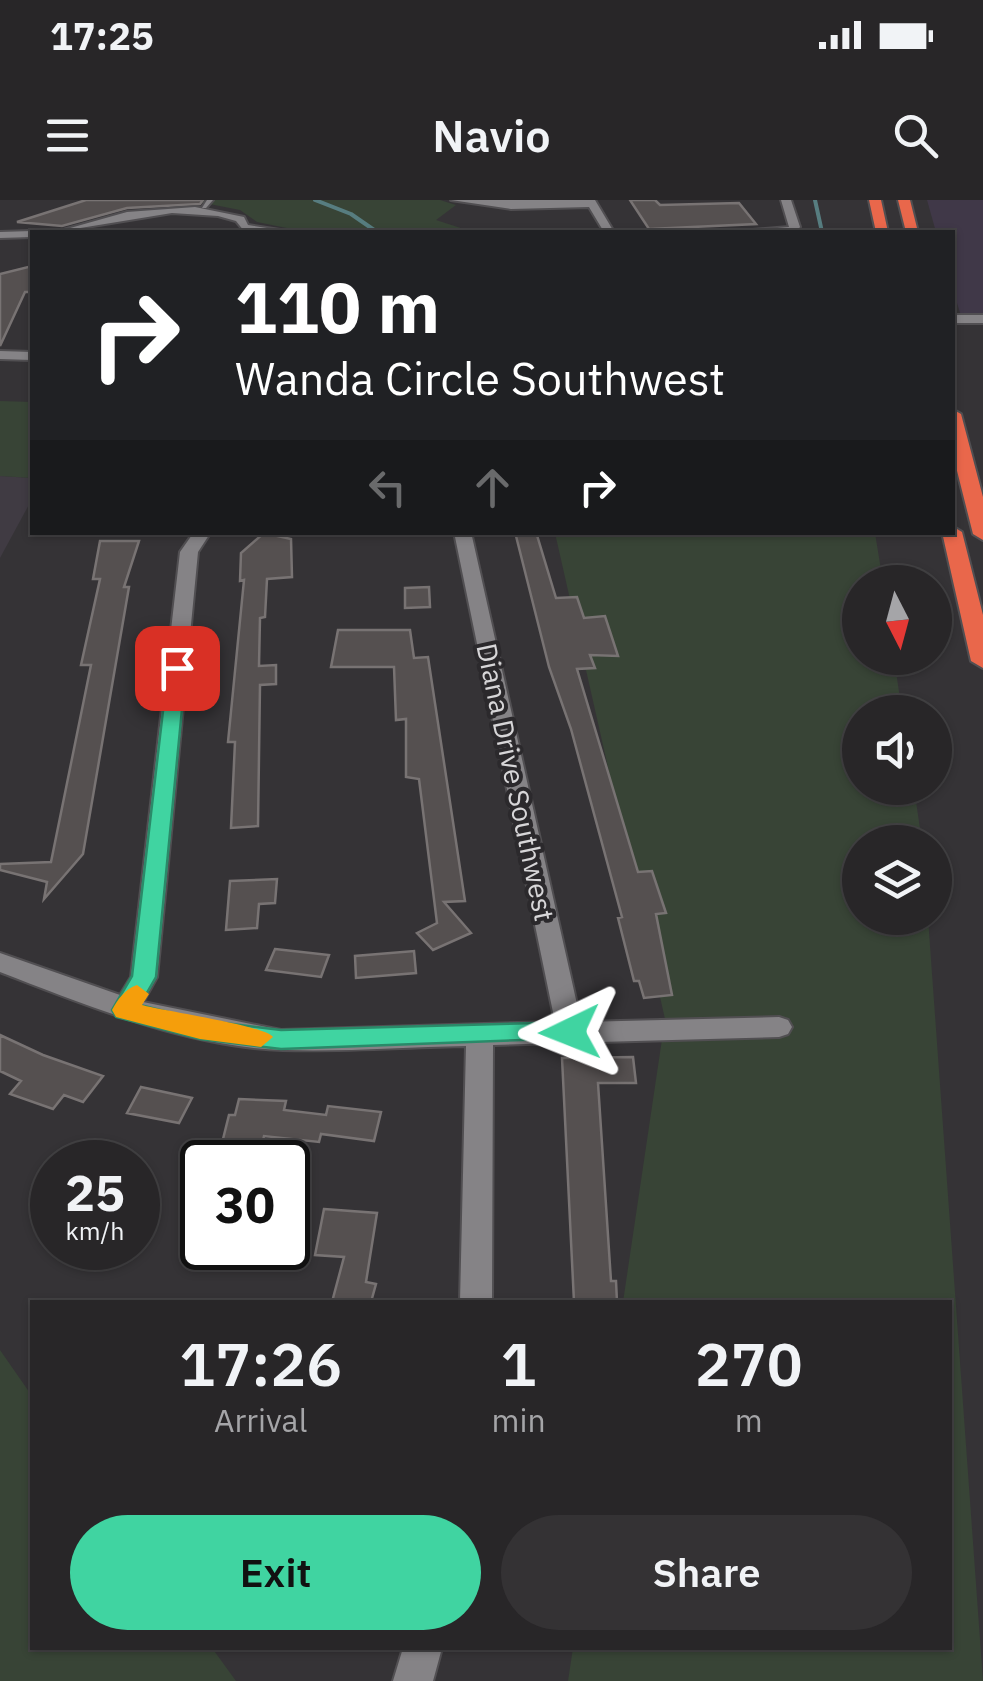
<!DOCTYPE html>
<style>
:root{--surface:#282628;--page:#343234;--text:#f1f3f6;--muted:#a5a5a8;--line:#444345;--accent:#40d4a1}
body{margin:0;font-family:"IBM Plex Sans",sans-serif;background:var(--page);color:var(--text);height:100vh;display:flex;flex-direction:column;font-size:38px;white-space:nowrap}
*{box-sizing:border-box;margin:0}
p{font-size:32px;color:var(--muted)}
.icon{flex:none;width:55px;height:55px;fill:none;stroke:currentColor;stroke-width:2;stroke-linecap:round;stroke-linejoin:round}
.map{position:relative;flex:1;overflow:hidden}
.sheet{position:absolute;left:30px;top:1100px;width:922px;height:350px;display:flex;flex-direction:column;background:var(--surface);border-radius:0px;box-shadow:0 2px 8px #0004,0 0 0 2px var(--line)}
.sheet>*{flex:none}
.banner{position:absolute;left:30px;top:30px;width:925px;height:305px;border-radius:0px;box-shadow:0 2px 8px #0004,0 0 0 2px var(--line);background:#202124;color:#fff;overflow:hidden}
.needle{width:65px;rotate:174deg}
.controls{position:absolute;left:842px;top:365px;display:grid;gap:20px}
.controls a{display:grid;place-items:center;width:110px;height:110px;border-radius:50%;background:var(--surface);box-shadow:0 2px 8px #0004,0 0 0 2px var(--line);font-size:50px}
.speed{position:absolute;left:30px;top:940px;display:flex;gap:20px;font-size:50px;font-weight:700;text-align:center}
.speed>*{display:grid;place-content:center;width:130px;height:130px;border-radius:50%;background:var(--surface);box-shadow:0 2px 8px #0004,0 0 0 2px var(--line);line-height:1}
.speed small{font-size:25px;font-weight:400}
.speed .limit{border:5px solid #111;border-radius:15px;background:#fff;color:#111}
.pin{position:absolute;display:grid;place-items:center;width:85px;height:85px;color:#fff;margin:-42px;border-radius:20px;box-shadow:0 5px 15px #0006}
.me{position:absolute;width:110px;margin:-55px;rotate:268deg;stroke-linejoin:round;filter:drop-shadow(0 0 8px #0008)}
.turn{display:flex;align-items:center;gap:35px;height:210px;padding:0 40px;font-size:45px}
.turn .icon{width:130px;height:130px;stroke-width:2.5}
.turn b{display:block;font-size:70px;line-height:85px}
.lanes{display:flex;align-items:center;height:95px;padding:0 40px;background:#0003;justify-content:center;gap:50px;direction:ltr}
.lanes .off{opacity:.35}
.eta{display:flex;justify-content:space-evenly;align-items:center;height:170px;text-align:center}
.eta b{font-size:60px;font-weight:600;line-height:70px}
.cta{display:flex;gap:20px;margin-top:auto;padding:20px 40px}
.cta a{flex:1;height:115px;border-radius:60px;background:var(--accent);color:#111;font-size:40px;font-weight:600;line-height:115px;text-align:center}
.cta a+a{background:var(--page);color:var(--text)}
.status{display:flex;justify-content:space-between;align-items:center;height:70px;padding:0 50px;background:var(--surface);direction:ltr}
.status svg{height:28px;fill:currentColor}
header{display:flex;justify-content:space-between;align-items:center;height:130px;padding:0 40px;background:var(--surface);font-size:45px;font-weight:600}
.map>svg:first-child{display:block}
.built{fill:#403b43}
.industrial{fill:#403848}
.green{fill:#384436}
.lines{fill:none;stroke-linecap:round;stroke-linejoin:round}
.stream{stroke:#577d80;stroke-width:4}
.building{fill:#555050;stroke:#787373;stroke-width:2.5}
.lane-casing{stroke:#514f52;stroke-width:4}
.street-casing{stroke:#514f52;stroke-width:4}
.highway-casing{stroke:#514f52;stroke-width:4}
.lane{fill:#858386;fill-rule:evenodd}
.street{fill:#858386;fill-rule:evenodd}
.highway{fill:#e9674b;fill-rule:evenodd}
.route{fill:#40d4a1;stroke:#2a8a69;stroke-width:2.5}
.slow{fill:#f59e0b}
.labels{text-anchor:middle;dominant-baseline:central;stroke-width:8;stroke-linejoin:round;paint-order:stroke}
.street-label{font-size:28px;fill:#d7d6d8;stroke:#2b292c}
</style>
<div class="status"><b>17:25</b><svg viewBox="0 0 49 12"><path d="M0 12V9h3v3zM5 12V6h3v6zM10 12V3h3v9zM15 12V0h3v12zM26 1h20v11H26zM47 4h2v5h-2z"/></svg></div>
<header><svg class="icon" aria-label="menu" viewBox="0 0 24 24"><path d="M4 6h16M4 12h16M4 18h16"/></svg>Navio<svg class="icon" aria-label="search" viewBox="0 0 24 24"><circle cx="10" cy="10" r="6"/><path d="M15 15l6 6"/></svg></header>
<div class="map">
<svg width="983" height="1481" viewBox="0 0 983 1481">
<rect width="100%" height="100%" fill="#353336"/>
<path class="built" d="M0 276 32 278V299L0 358Z"/>
<path class="industrial" d="M927 0H983V118L962 119 953 90 952 32H936Z"/>
<path class="green" d="M189 0H440L456 5 436 20 473 32H306L257 22 240 10Z
M0 201 32 202V278L0 276Z
M555 333H875L883 382H860V458H894L902 512H860V588H914L922 642H860V718H928L983 1481H568L573 1448H950V1102H623L665 819Z
M0 1150 32 1196V1448H212L236 1481H0Z"/>
<g class="lines">
<path class="stream" d="M315 0 351 14 377 32
M815 0 822 32"/>
</g>
<path class="building" d="M86 0H203L200 4 127 8 62 26 17 22Z
M630 0H655L660 5 739 3 756 24 649 29Z
M32 66V92H25L0 146V74Z
M515 332H536L556 398 577 397 584 418 605 416 618 456 590 455 595 468 577 469 638 672 652 671 666 713 656 714 672 795 644 798 639 781H634L618 718 622 717 571 529 549 467Z
M264 333 291 339 292 377 267 379 265 417 260 418 259 466 276 465V484L260 485 258 626 231 628 235 542H228L244 380 240 381 241 353Z
M100 341H139L124 387H129L83 654 44 699 47 682 0 670V664L51 662 91 465H81L100 379H93Z
M429 387 430 407 405 408V388Z
M338 430H410L414 458 428 457 465 701 444 702 471 733 433 750 417 733 437 723 419 579 406 577V519L396 520 394 467H331Z
M277 679 275 703 259 704 257 728 226 730 230 681Z
M275 749 329 755 321 777 266 770Z
M414 751 416 773 356 778 355 756Z
M0 835 43 855 103 876 83 902 64 895 53 909 10 894 21 881 0 871Z
M633 857 636 883H598L611 1081H616L617 1102H574L562 858Z
M141 887 192 898 179 923 127 913Z
M239 899 286 901 284 910 326 915 328 906 381 912 374 941 321 934 319 942 264 936 262 945 222 943 229 915H235Z
M324 1009 377 1013 366 1082 376 1084 371 1102H332L344 1057 315 1055Z"/>
<g class="lines">
<g class="lane-casing">
<path id="lane" d="M207 0H213L206 8H202Z"/>
</g>
<g class="street-casing">
<path id="street" d="M451 0H595L614 32H604L589 7 511 9Z
M781 0H791L800 27 796 32H729L789 27Z
M195 7 244 17 248 25 293 32 244 31 236 21 218 16 172 13 56 32 127 12Z
M0 32 32 31 36 32 32 37 0 38Z
M952 115H983V123H952Z
M0 151 32 152V160L0 159Z
M194 332H211L198 352 157 777 143 802 281 830 555 822 454 332H471L581 822 779 817 788 820 792 827 788 834 779 837 493 845 492 1102H460L466 846C406 847 344 852 283 850 188 847 88 806 0 772V753L120 795 131 777 180 352Z
M403 1448H442L433 1481H393Z"/>
</g>
<g class="highway-casing">
<path id="highway" d="M869 0H881L888 32H876Z
M898 0H910L918 32H906Z
M952 209 961 214 983 297V340L973 334 952 251Z
M952 326 962 332 983 415V468L971 461 942 332H952Z"/>
</g>
<use href="#lane" class="lane"/>
<use href="#street" class="street"/>
<use href="#highway" class="highway"/>
</g>
<path class="route" d="M177 462 186 468 156 777 140 805 200 820 281 830 570 822 578 825 582 832 578 838 281 849 200 839 116 817 112 810 132 776 168 468Z"/>
<path class="slow" d="M137 785 149 794 142 805C164 811 266 826 273 837L261 847 200 839 116 817 112 810C118 799 125 789 137 785Z"/>
<g class="labels">
<g class="street-label">
<text transform="translate(516 582) rotate(78)">Diana Drive Southwest</text>
</g>
</g>
</svg>
<div class="controls">
<a><svg class="needle" viewBox="-14 -14 28 28"><path d="M0-13l5 13h-10z" fill="#e53935"/><path d="M0 13l5-13h-10z" fill="#a5a5a8"/></svg></a>
<a><svg class="icon" aria-label="sound" viewBox="0 0 24 24"><path d="M4 9h4l5-4v14l-5-4H4zM17 9q2 3 0 6"/></svg></a>
<a><svg class="icon" aria-label="layers" viewBox="0 0 24 24"><path d="M12 4l9 5-9 5-9-5zM3 14l9 5 9-5"/></svg></a>
</div>
<div class="speed"><div>25<small>km/h</small></div><div class="limit">30</div></div>
<div class="pin" style="left:177px;top:468px;background:#d93025"><svg class="icon" aria-label="arrive" viewBox="0 0 24 24"><path d="M6 21V4h12l-3 4 3 4H6"/></svg></div>
<svg class="me" style="left:570px;top:832px" viewBox="-20 -20 40 40"><path d="M0-17L14 15 0 8-14 15z" fill="#40d4a1" stroke="#fff" stroke-width="4"/></svg>
<div class="banner">
<div class="turn"><svg class="icon" aria-label="right" viewBox="0 0 24 24"><path d="M7 20v-9h11M14 6l5 5-5 5"/></svg><div><b>110 m</b>Wanda Circle Southwest</div></div>
<div class="lanes"><svg class="icon off" aria-label="left" viewBox="0 0 24 24"><path d="M17 20v-9H6M10 6l-5 5 5 5"/></svg><svg class="icon off" aria-label="ahead" viewBox="0 0 24 24"><path d="M12 20V5M6 11l6-6 6 6"/></svg><svg class="icon" aria-label="right" viewBox="0 0 24 24"><path d="M7 20v-9h11M14 6l5 5-5 5"/></svg></div>
</div>
<section class="sheet">
<div class="eta">
<div><b>17:26</b><p>Arrival</p></div>
<div><b>1</b><p>min</p></div>
<div><b>270</b><p>m</p></div>
</div>
<div class="cta"><a>Exit</a><a>Share</a></div>
</section>
</div>
